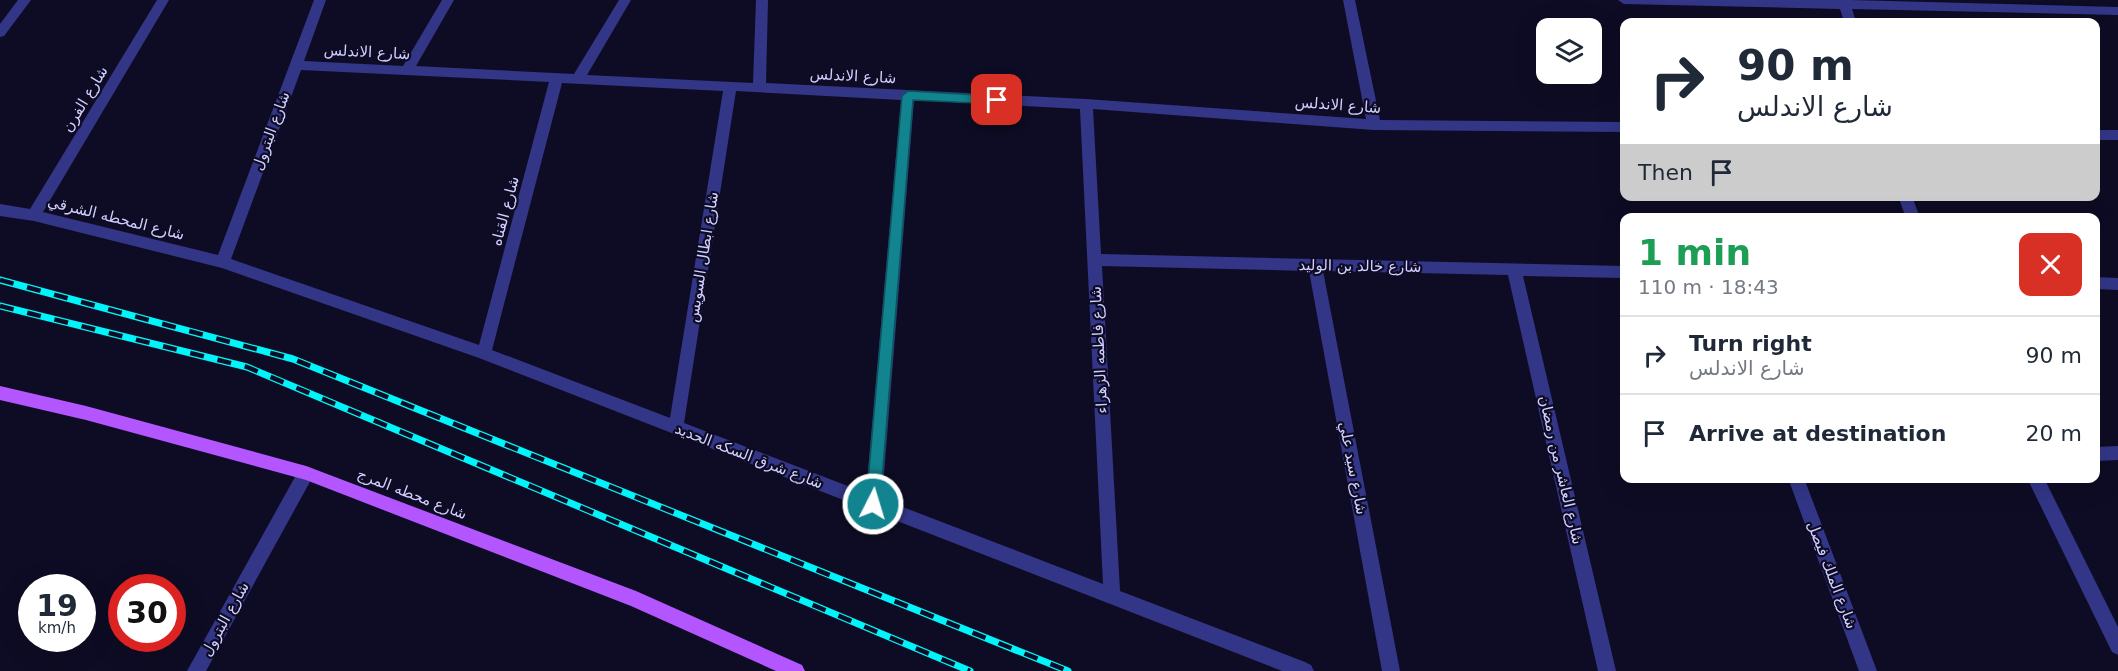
<!DOCTYPE html>
<meta charset="utf-8">
<style>
:root{--surface:#fff;--page:#f6f6f7;--text:#1f2937;--muted:#747a83;--line:#e0e1e3}
body{margin:0;font-family:"DejaVu Sans","Noto Sans Arabic",sans-serif;background:var(--page);color:var(--text);height:100vh;display:flex;flex-direction:column;font-size:22px;white-space:nowrap}
*{box-sizing:border-box;margin:0}
p{font-size:20px;color:var(--muted)}
.icon{flex:none;width:33px;height:33px;fill:none;stroke:currentColor;stroke-width:2;stroke-linecap:round;stroke-linejoin:round}
.map{position:relative;flex:1;overflow:hidden}
.drawer{position:absolute;left:1620px;top:213px;width:480px;height:270px;display:flex;flex-direction:column;background:var(--surface);border-radius:12px;box-shadow:0 6px 24px #0002}
.drawer>*{flex:none}
.guide{position:absolute;left:1620px;top:18px;width:480px;height:183px;border-radius:12px;box-shadow:0 6px 24px #0002;background:#fff;color:var(--text);overflow:hidden}
.buttons{position:absolute;left:1536px;top:18px;display:grid;gap:12px}
.buttons a{display:grid;place-items:center;width:66px;height:66px;border-radius:12px;background:var(--surface);box-shadow:0 6px 24px #0002;font-size:30px}
.speed{position:absolute;left:18px;top:574px;display:flex;gap:12px;font-size:30px;font-weight:700;text-align:center}
.speed>*{display:grid;place-content:center;width:78px;height:78px;border-radius:50%;background:var(--surface);box-shadow:0 6px 24px #0002;line-height:1}
.speed small{font-size:15px;font-weight:400}
.speed .limit{border:9px solid #d22;background:#fff;color:#111}
.pin{position:absolute;display:grid;place-items:center;width:51px;height:51px;color:#fff;margin:-26px;border-radius:12px;box-shadow:0 3px 9px #0006}
.me{position:absolute;width:66px;margin:-33px;rotate:5deg;stroke-linejoin:round;filter:drop-shadow(0 0 4px #0008)}
.turn{display:flex;align-items:center;gap:21px;height:126px;padding:0 18px;font-size:27px}
.turn .icon{width:78px;height:78px;stroke-width:2.5}
.turn b{display:block;font-size:42px;line-height:51px}
.then{display:flex;align-items:center;height:57px;padding:0 18px;background:#0003;gap:12px;font-size:22px}
.round{display:grid;place-items:center;flex:none;width:63px;height:63px;border-radius:12px;background:var(--page)}
.headline{display:flex;align-items:center;justify-content:space-between;height:102px;padding:0 18px}
h1{font-size:36px;font-weight:700;line-height:45px;color:#1e9e55}
ul{padding:0;list-style:none}
li{display:flex;align-items:center;gap:18px;height:78px;padding:0 18px;border-top:2px solid var(--line)}
li div{flex:1}
li b{display:block;font-size:22px}
li em{font-style:normal}
.map>svg:first-child{display:block}
.lines{fill:none;stroke-linecap:round;stroke-linejoin:round}
.minor{fill:#333687;fill-rule:evenodd}
.major{fill:#b356ff;fill-rule:evenodd}
.rail-casing{stroke:#00f4fa;stroke-width:7}
.rail{stroke:#0e0c24;stroke-width:4.5;stroke-dasharray:14;stroke-linecap:butt}
.route{fill:#11848f;stroke:#0b565d;stroke-width:1.5}
.labels{text-anchor:middle;dominant-baseline:central;stroke-width:4.5;stroke-linejoin:round;paint-order:stroke}
.street-label{font-size:15px;fill:#d1cfff;stroke:#0e0c24}
</style>
<div class="map">
<svg width="2118" height="671" viewBox="0 0 2118 671">
<rect width="100%" height="100%" fill="#0e0c24"/>
<g class="lines">
<path class="minor" d="M18 0H31L4 36 0 37V24Z
M157 0H169L43 212 218 255 314 0H326L304 61 403 66 442 0H454L416 66 574 74 619 0H631L587 75 753 83 756 0H768L766 83 1086 99 1366 119 1343 0H1355L1380 120 1624 122V132L1374 130 1093 109 1101 254 1624 266V278L1523 276 1616 671H1598L1508 275 1323 271 1400 671H1382L1309 271 1102 266 1120 591 1305 662 1311 665 1314 671H1282L479 358 222 268 34 221 0 216V204L30 209ZM301 70 549 82 479 345 231 259ZM562 83 723 91 670 418 492 350ZM736 91 901 100 866 493 684 423ZM914 100 1080 109 1103 584 882 499Z
M1618 0H1849L2118 7V15L1852 9 1856 22H1844L1840 9 1624 4Z
M2096 130H2118V140H2096Z
M1898 196H1912L1920 218H1906Z
M2096 277 2118 278V290L2096 289Z
M2118 446V460L2096 461V447Z
M306 466 312 468 314 473 312 478 206 671H187L300 468Z
M1788 478H1804L1877 671H1859Z
M2027 478H2044L2118 627V655L2112 652Z"/>
<path class="major" d="M0 386 86 406 306 466 636 591 802 665 805 671H776L631 606 306 480 86 420 0 400Z"/>
<g class="rail-casing">
<path id="rail" d="M0 280 293 359 1068 671
M0 306 247 367 970 671"/>
</g>
<use href="#rail" class="rail"/>
</g>
<path class="route" d="M908 91 997 96 1003 100 997 104 913 100 880 504 878 509 873 511 868 509 866 504 902 96Z"/>
<g class="labels">
<g class="street-label">
<text transform="translate(367 52) rotate(3)">شارع الاندلس</text>
<text transform="translate(853 76) rotate(3)">شارع الاندلس</text>
<text transform="translate(85 99) rotate(-59)">شارع الفرن</text>
<text transform="translate(1338 105) rotate(4)">شارع الاندلس</text>
<text transform="translate(271 131) rotate(-70)">شارع البترول</text>
<text transform="translate(505 211) rotate(-75)">شارع القناه</text>
<text transform="translate(116 218) rotate(14)">شارع المحطه الشرقي</text>
<text transform="translate(703 257) rotate(-81)">شارع ابطال السويس</text>
<text transform="translate(1360 266) rotate(1)">شارع خالد بن الوليد</text>
<text transform="translate(1099 350) rotate(-93)">شارع فاطمه الزهراء</text>
<text transform="translate(749 456) rotate(21)">شارع شرق السكه الحديد</text>
<text transform="translate(1353 468) rotate(79)">شارع سيد علي</text>
<text transform="translate(1561 470) rotate(77)">شارع العاشر من رمضان</text>
<text transform="translate(412 494) rotate(21)">شارع محطه المرج</text>
<text transform="translate(1832 575) rotate(69)">شارع الملك فيصل</text>
<text transform="translate(225 619) rotate(-61)">شارع البترول</text>
</g>
</g>
</svg>
<div class="buttons">
<a><svg class="icon" aria-label="layers" viewBox="0 0 24 24"><path d="M12 4l9 5-9 5-9-5zM3 14l9 5 9-5"/></svg></a>
</div>
<div class="speed"><div>19<small>km/h</small></div><div class="limit">30</div></div>
<div class="pin" style="left:997px;top:100px;background:#d93025"><svg class="icon" aria-label="arrive" viewBox="0 0 24 24"><path d="M6 21V4h12l-3 4 3 4H6"/></svg></div>
<svg class="me" style="left:873px;top:504px" viewBox="-20 -20 40 40"><circle r="17" fill="#11848f" stroke="#fff" stroke-width="3"/><path d="M0-11L8 9 0 5-8 9z" fill="#fff"/></svg>
<div class="guide">
<div class="turn"><svg class="icon" aria-label="right" viewBox="0 0 24 24"><path d="M7 20v-9h11M14 6l5 5-5 5"/></svg><div><b>90 m</b>شارع الاندلس</div></div>
<div class="then">Then<svg class="icon" aria-label="arrive" viewBox="0 0 24 24"><path d="M6 21V4h12l-3 4 3 4H6"/></svg></div>
</div>
<section class="drawer">
<div class="headline"><div><h1>1 min</h1><p>110 m · 18:43</p></div><a class="round" style="background:#d93025;color:#fff"><svg class="icon" aria-label="close" viewBox="0 0 24 24"><path d="M6 6l12 12M18 6L6 18"/></svg></a></div>
<ul>
<li><svg class="icon" aria-label="right" viewBox="0 0 24 24"><path d="M7 20v-9h11M14 6l5 5-5 5"/></svg><div><b>Turn right</b><p>شارع الاندلس</p></div><em>90 m</em></li>
<li><svg class="icon" aria-label="arrive" viewBox="0 0 24 24"><path d="M6 21V4h12l-3 4 3 4H6"/></svg><div><b>Arrive at destination</b></div><em>20 m</em></li>
</ul>
</section>
</div>
